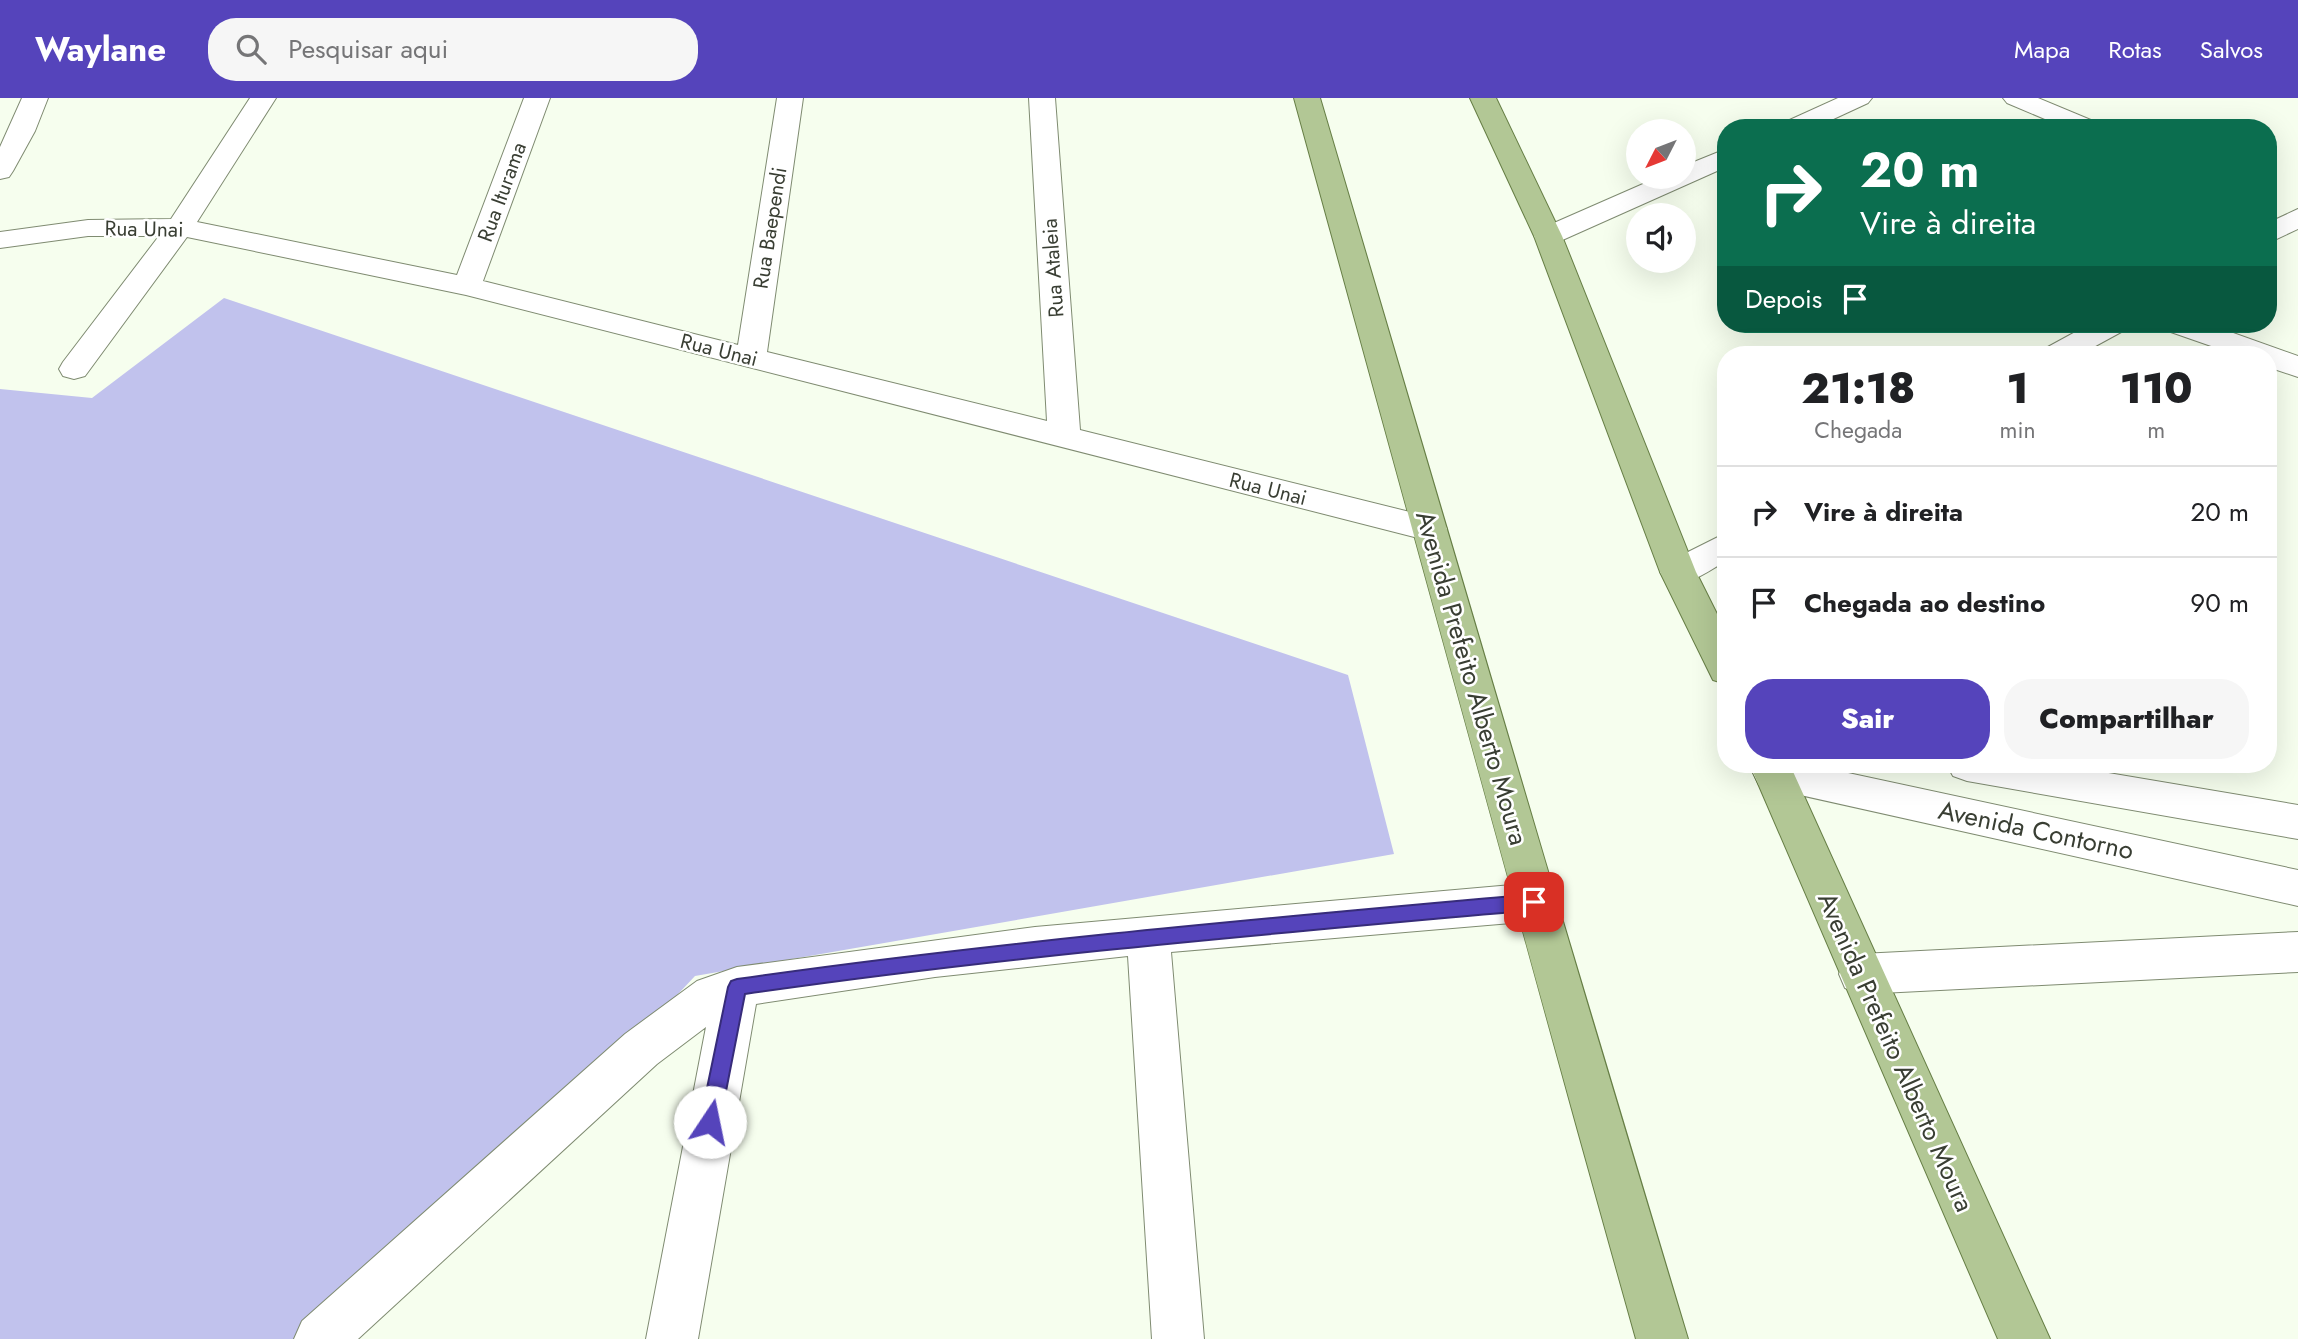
<!DOCTYPE html>
<html lang="pt">
<meta charset="utf-8">
<style>
:root{--surface:#fff;--page:#f6f6f6;--text:#202124;--muted:#757577;--line:#e0e0e0;--accent:#54b}
body{margin:0;font-family:Jost,sans-serif;background:var(--page);color:var(--text);height:100vh;display:flex;flex-direction:column;font-size:26px;white-space:nowrap}
*{box-sizing:border-box;margin:0}
p{font-size:23px;color:var(--muted)}
.icon{flex:none;width:38px;height:38px;fill:none;stroke:currentColor;stroke-width:2;stroke-linecap:round;stroke-linejoin:round}
.map{position:relative;flex:1;overflow:hidden}
.side{position:absolute;left:1717px;top:248px;width:560px;height:427px;display:flex;flex-direction:column;background:var(--surface);border-radius:28px;box-shadow:0 7px 28px #0002}
.side>*{flex:none}
.guide{position:absolute;left:1717px;top:21px;width:560px;height:214px;border-radius:28px;box-shadow:0 7px 28px #0002;background:#0b6e4f;color:#fff;overflow:hidden}
.needle{width:46px;rotate:228deg}
.controls{position:absolute;left:1626px;top:21px;display:grid;gap:14px}
.controls a{display:grid;place-items:center;width:70px;height:70px;border-radius:50%;background:var(--surface);box-shadow:0 7px 28px #0002;font-size:35px}
.pin{position:absolute;display:grid;place-items:center;width:60px;height:60px;color:#fff;margin:-30px;border-radius:14px;box-shadow:0 4px 10px #0006}
.me{position:absolute;width:77px;margin:-38px;rotate:11deg;stroke-linejoin:round;filter:drop-shadow(0 0 5px #0008)}
.turn{display:flex;align-items:center;gap:24px;height:147px;padding:0 28px;font-size:32px}
.turn .icon{width:91px;height:91px;stroke-width:2.5}
.turn b{display:block;font-size:49px;line-height:60px}
.then{display:flex;align-items:center;height:66px;padding:0 28px;background:#0003;gap:14px;font-size:26px}
.eta{display:flex;justify-content:space-evenly;align-items:center;height:119px;text-align:center}
.eta b{font-size:42px;font-weight:800;line-height:49px}
.primary-button{display:flex;gap:14px;margin-top:auto;padding:14px 28px}
.primary-button a{flex:1;height:80px;border-radius:28px;background:var(--accent);color:#fff;font-size:28px;font-weight:800;line-height:80px;text-align:center}
.primary-button a+a{background:var(--page);color:var(--text)}
ul{padding:0;list-style:none}
li{display:flex;align-items:center;gap:21px;height:91px;padding:0 28px;border-top:2px solid var(--line)}
li div{flex:1}
li b{display:block;font-size:26px}
li em{font-style:normal}
header{display:flex;align-items:center;gap:42px;box-sizing:border-box;height:98px;padding:0 35px;background:var(--accent);color:#fff}
header strong{font-size:33px}
nav{display:flex;gap:38px;margin-inline-start:auto;font-size:24px}
.search{width:490px;height:63px;background:var(--page);display:flex;align-items:center;gap:18px;box-sizing:border-box;padding:0 24px;border-radius:28px;color:var(--muted);font-size:26px}
.map>svg:first-child{display:block}
.green{fill:#c1c2ed}
.lines{fill:none;stroke-linecap:round;stroke-linejoin:round}
.minor-casing{stroke:#7f8b71;stroke-width:2}
.major-casing{stroke:#667e45;stroke-width:2}
.minor{fill:#fff;fill-rule:evenodd}
.major{fill:#b2c795;fill-rule:evenodd}
.route{fill:#54b;stroke:#372c7a;stroke-width:2}
.labels{text-anchor:middle;dominant-baseline:central;stroke-width:5;stroke-linejoin:round;paint-order:stroke}
.far-street-label{font-size:21px;fill:#393e33;stroke:#fff}
.street-label{font-size:26px;fill:#393e33;stroke:#fff}
</style>
<header>
<strong>Waylane</strong>
<div class="search"><svg class="icon" aria-label="search" viewBox="0 0 24 24"><circle cx="10" cy="10" r="6"/><path d="M15 15l6 6"/></svg>Pesquisar aqui</div>
<nav><a>Mapa</a><a>Rotas</a><a>Salvos</a></nav>
</header>
<div class="map">
<svg width="2298" height="1241" viewBox="0 0 2298 1241">
<rect width="100%" height="100%" fill="#f6feee"/>
<path class="green" d="M224 200 1348 577 1394 756 695 878 353 1241H0V291L92 300Z"/>
<g class="lines">
<g class="minor-casing">
<path id="minor" d="M22 0H48L35 33 13 73 9 79 0 81V49Z
M250 0H276L197 124 457 177 524 0H550L483 183 738 247 777 0H803L767 254 1047 323 1029 0H1055L1080 332 1430 419 1442 422 1447 431 1442 440 1430 443 466 197 187 139 85 278 74 281 63 278 59 271 63 264 159 138H88L0 150V134L88 122 171 121Z
M1838 0H1872L1868 5 1814 30H1779L1783 25Z
M2003 0H2038L2098 25 2102 30H2066L2007 5Z
M1726 51V69L1558 144 1548 146 1538 144 1534 138 1538 132 1659 79H1684V68Z
M2298 111V131L2268 145V125Z
M2090 226H2127L2123 233 2079 257H2042L2046 250Z
M2164 226H2208L2298 258V279L2268 269V257H2237L2168 233Z
M1726 435V463C1706 474 1688 490 1666 483L1660 474 1666 465Z
M1757 667H1811L2298 772V808L1773 691 1759 687 1753 675Z
M1947 667H2061L2298 707V741L1967 683 1953 678Z
M1534 785 1549 791 1555 804 1549 817 1534 823 1171 854 1204 1241H1152L1128 858 935 879 756 906 698 1241H646L706 929 657 966 358 1241H294L302 1223 625 936 697 883 737 869 1035 829Z
M2298 834V874L1861 896 1845 890 1839 876 1845 862 1861 856Z"/>
</g>
<g class="major-casing">
<path id="major" d="M1294 0H1320C1442 414 1563 828 1688 1241H1636C1520 828 1408 414 1294 0Z
M1470 0H1496L1562 138 1696 474 1726 534V586L1713 582 1660 474 1534 138Z
M1750 667H1790L2050 1241H1998Z"/>
</g>
<use href="#minor" class="minor"/>
<use href="#major" class="major"/>
</g>
<path class="route" d="M1534 796 1543 804 1534 812C1270 836 1007 858 745 896L720 1024 717 1031 710 1034 703 1031 700 1024 728 889 731 883 737 881C1002 843 1268 820 1534 796Z"/>
<g class="labels">
<g class="far-street-label">
<text transform="translate(502 94) rotate(-70)">Rua Iturama</text>
<text transform="translate(770 130) rotate(-81)">Rua Baependi</text>
<text transform="translate(144 131) rotate(1)">Rua Unai</text>
<text transform="translate(1053 170) rotate(-94)">Rua Ataleia</text>
<text transform="translate(719 252) rotate(14)">Rua Unai</text>
<text transform="translate(1268 391) rotate(14)">Rua Unai</text>
</g>
<g class="street-label">
<text transform="translate(1472 580) rotate(74)">Avenida Prefeito Alberto Moura</text>
<text transform="translate(2036 732) rotate(12)">Avenida Contorno</text>
<text transform="translate(1896 954) rotate(66)">Avenida Prefeito Alberto Moura</text>
</g>
</g>
</svg>
<div class="controls">
<a><svg class="needle" viewBox="-14 -14 28 28"><path d="M0-13l5 13h-10z" fill="#e53935"/><path d="M0 13l5-13h-10z" fill="#757577"/></svg></a>
<a><svg class="icon" aria-label="sound" viewBox="0 0 24 24"><path d="M4 9h4l5-4v14l-5-4H4zM17 9q2 3 0 6"/></svg></a>
</div>
<div class="pin" style="left:1534px;top:804px;background:#d93025"><svg class="icon" aria-label="arrive" viewBox="0 0 24 24"><path d="M6 21V4h12l-3 4 3 4H6"/></svg></div>
<svg class="me" style="left:710px;top:1024px" viewBox="-20 -20 40 40"><circle r="19" fill="#fff"/><path d="M0-13L10 11 0 6-10 11z" fill="#54b"/></svg>
<div class="guide">
<div class="turn"><svg class="icon" aria-label="right" viewBox="0 0 24 24"><path d="M7 20v-9h11M14 6l5 5-5 5"/></svg><div><b>20 m</b>Vire à direita</div></div>
<div class="then">Depois<svg class="icon" aria-label="arrive" viewBox="0 0 24 24"><path d="M6 21V4h12l-3 4 3 4H6"/></svg></div>
</div>
<section class="side">
<div class="eta">
<div><b>21:18</b><p>Chegada</p></div>
<div><b>1</b><p>min</p></div>
<div><b>110</b><p>m</p></div>
</div>
<ul>
<li><svg class="icon" aria-label="right" viewBox="0 0 24 24"><path d="M7 20v-9h11M14 6l5 5-5 5"/></svg><div><b>Vire à direita</b></div><em>20 m</em></li>
<li><svg class="icon" aria-label="arrive" viewBox="0 0 24 24"><path d="M6 21V4h12l-3 4 3 4H6"/></svg><div><b>Chegada ao destino</b></div><em>90 m</em></li>
</ul>
<div class="primary-button"><a>Sair</a><a>Compartilhar</a></div>
</section>
</div>
